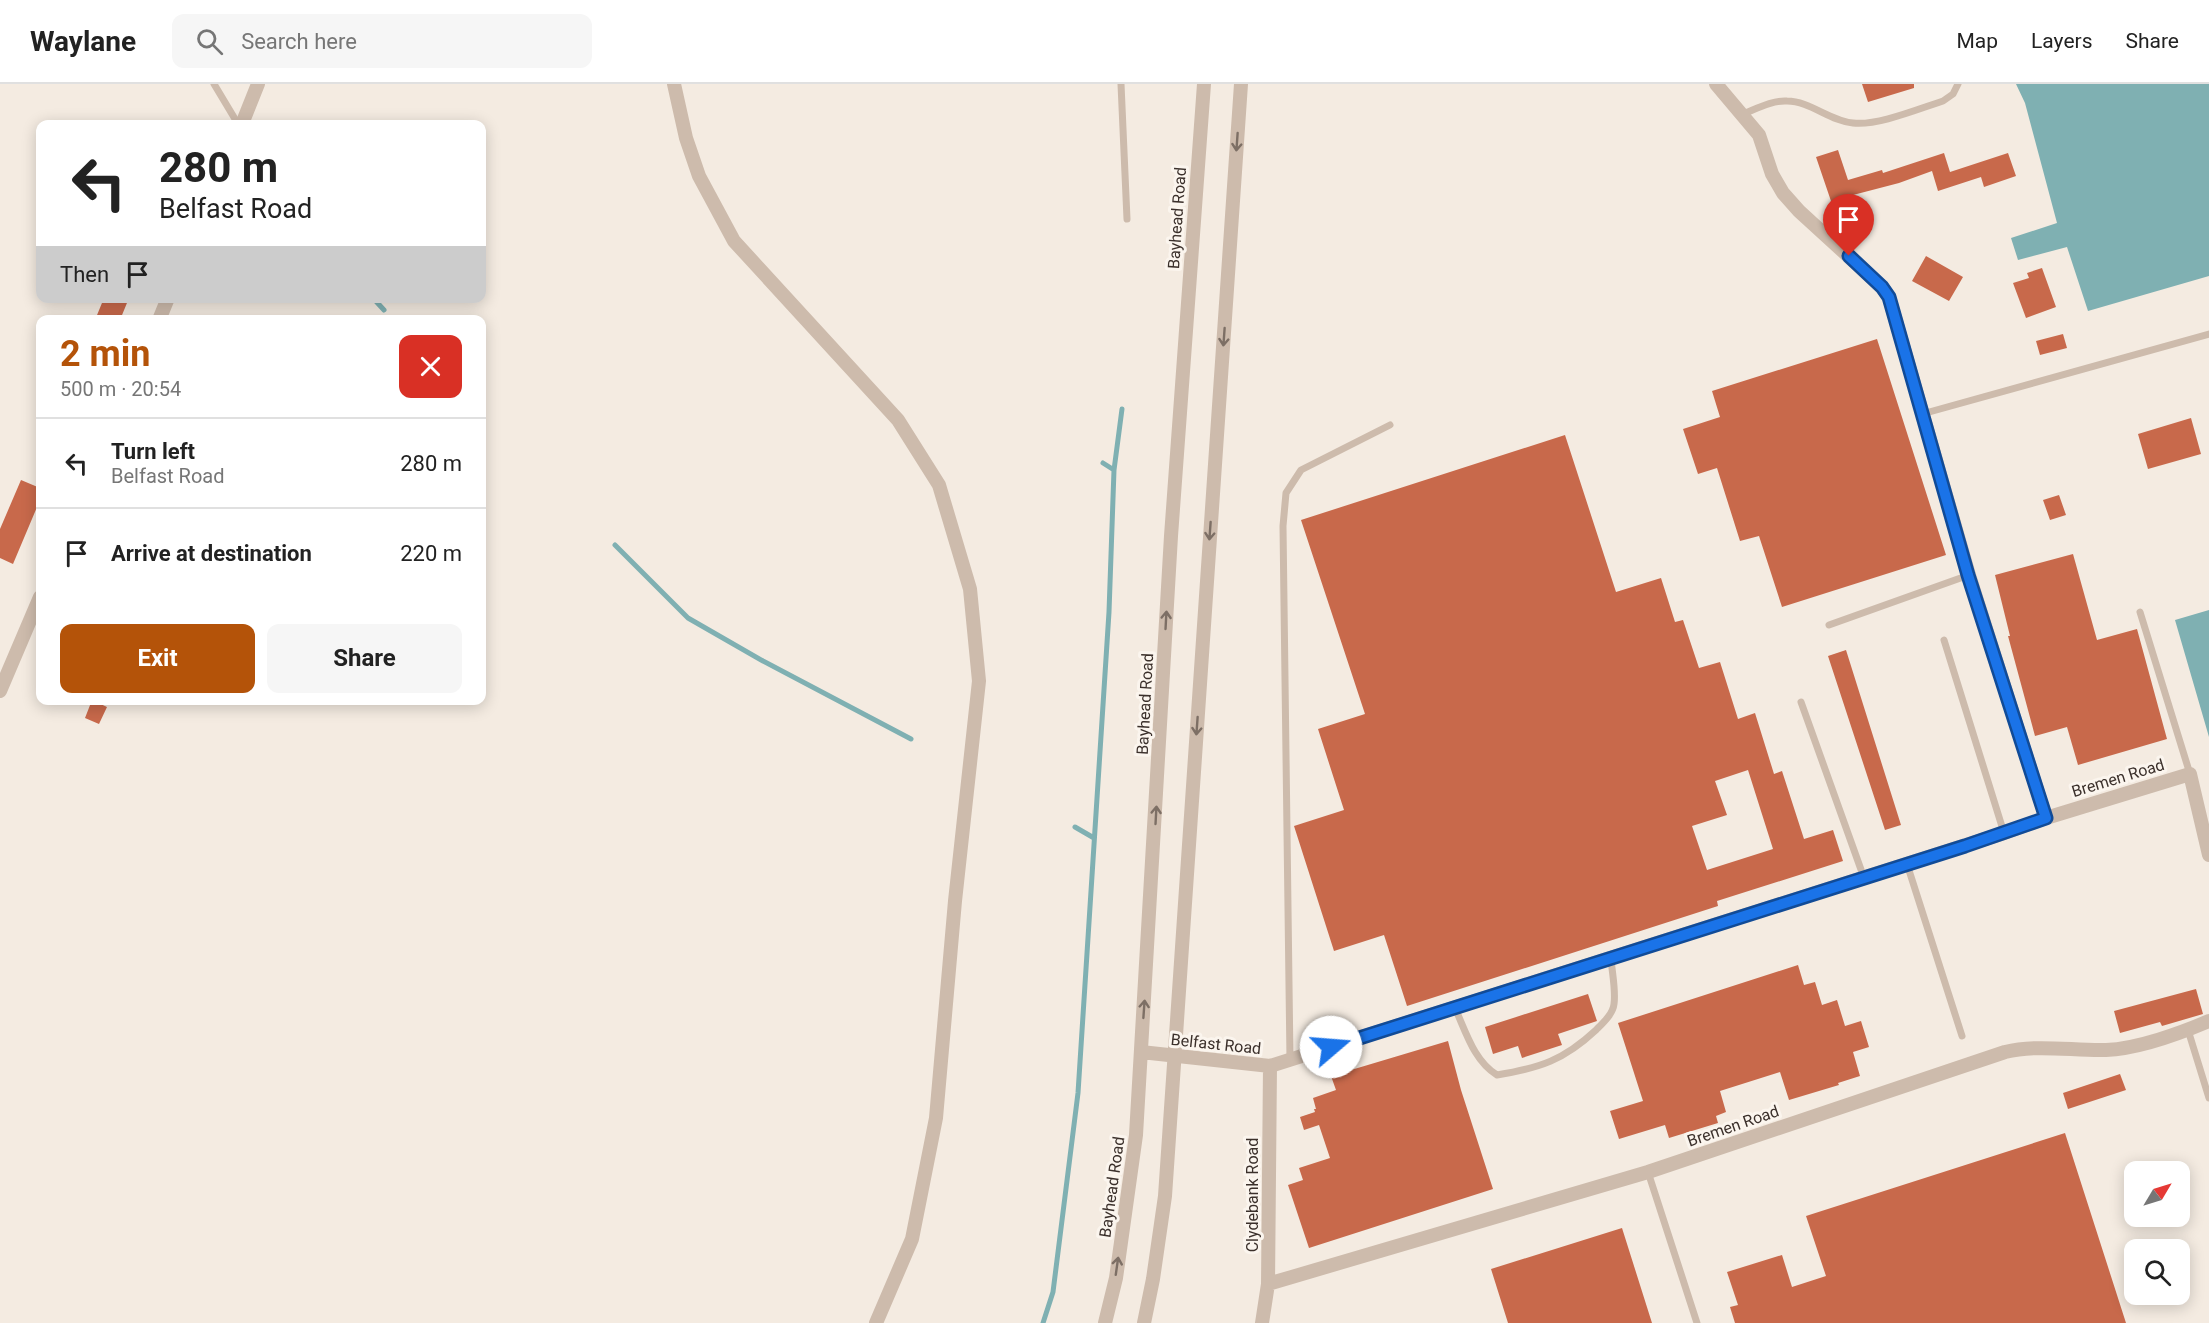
<!DOCTYPE html>
<meta charset="utf-8">
<style>
:root{--surface:#fff;--page:#f6f6f6;--text:#222;--muted:#767676;--line:#e0e0e0;--accent:#b45309}
body{margin:0;font-family:Roboto,sans-serif;background:var(--page);color:var(--text);height:100vh;display:flex;flex-direction:column;font-size:22px;white-space:nowrap}
*{box-sizing:border-box;margin:0}
p{font-size:20px;color:var(--muted)}
.icon{flex:none;width:33px;height:33px;fill:none;stroke:currentColor;stroke-width:2;stroke-linecap:round;stroke-linejoin:round}
.map{position:relative;flex:1;overflow:hidden}
.panel{position:absolute;left:36px;top:231px;width:450px;height:390px;display:flex;flex-direction:column;background:var(--surface);border-radius:12px;box-shadow:0 3px 15px #0003}
.panel>*{flex:none}
.top-card{position:absolute;left:36px;top:36px;width:450px;height:183px;border-radius:12px;box-shadow:0 3px 15px #0003;background:#fff;color:var(--text);overflow:hidden}
.needle{width:39px;rotate:52deg}
.tools{position:absolute;left:2124px;top:1077px;display:grid;gap:12px}
.tools a{display:grid;place-items:center;width:66px;height:66px;border-radius:12px;background:var(--surface);box-shadow:0 3px 15px #0003;font-size:30px}
.pin{position:absolute;display:grid;place-items:center;width:51px;height:51px;color:#fff;margin:-62px -26px;border-radius:50% 50% 50% 0;rotate:-45deg;box-shadow:0 0 6px #0007}
.pin .icon{rotate:45deg}
.me{position:absolute;width:66px;margin:-33px;rotate:72deg;stroke-linejoin:round;filter:drop-shadow(0 0 4px #0008)}
.turn{display:flex;align-items:center;gap:21px;height:126px;padding:0 24px;font-size:27px}
.turn .icon{width:78px;height:78px;stroke-width:2.5}
.turn b{display:block;font-size:42px;line-height:51px}
.then{display:flex;align-items:center;height:57px;padding:0 24px;background:#0003;gap:12px;font-size:22px}
.round{display:grid;place-items:center;flex:none;width:63px;height:63px;border-radius:12px;background:var(--page)}
.overview{display:flex;align-items:center;justify-content:space-between;height:102px;padding:0 24px}
h1{font-size:36px;font-weight:700;line-height:45px;color:var(--accent)}
.primary-button{display:flex;gap:12px;margin-top:auto;padding:12px 24px}
.primary-button a{flex:1;height:69px;border-radius:12px;background:var(--accent);color:#fff;font-size:24px;font-weight:700;line-height:69px;text-align:center}
.primary-button a+a{background:var(--page);color:var(--text)}
ul{padding:0;list-style:none}
li{display:flex;align-items:center;gap:18px;height:90px;padding:0 24px;border-top:2px solid var(--line)}
li div{flex:1}
li b{display:block;font-size:22px}
li em{font-style:normal}
header{display:flex;align-items:center;gap:36px;box-sizing:border-box;height:84px;padding:0 30px;background:var(--surface);border-bottom:2px solid var(--line)}
header strong{font-size:28px}
nav{display:flex;gap:33px;margin-inline-start:auto;font-size:21px}
.search{width:420px;height:54px;background:var(--page);display:flex;align-items:center;gap:15px;box-sizing:border-box;padding:0 21px;border-radius:12px;color:var(--muted);font-size:22px}
.map>svg:first-child{display:block}
.water{fill:#7fb0b2}
.lines{fill:none;stroke-linecap:round;stroke-linejoin:round}
.stream{stroke:#7fb0b2;stroke-width:5}
.building{fill:#c8694b;fill-rule:evenodd}
.lane{stroke:#cdbbac;stroke-width:7}
.street{stroke:#cdbbac;stroke-width:14}
.oneway{stroke:#7d6f65}
.route-casing{stroke:#114b97;stroke-width:15}
.route{stroke:#1a73e8;stroke-width:10}
.labels{text-anchor:middle;dominant-baseline:central;stroke-width:6;stroke-linejoin:round;paint-order:stroke}
.street-label{font-size:16px;fill:#3b302b;stroke:#fbf5ee}
</style>
<header>
<strong>Waylane</strong>
<div class="search"><svg class="icon" aria-label="search" viewBox="0 0 24 24"><circle cx="10" cy="10" r="6"/><path d="M15 15l6 6"/></svg>Search here</div>
<nav><a>Map</a><a>Layers</a><a>Share</a></nav>
</header>
<div class="map">
<svg width="2209" height="1239" viewBox="0 0 2209 1239">
<rect width="100%" height="100%" fill="#f4ebe1"/>
<path class="water" d="M2016 0H2209V192L2088 227 2067 163 2018 176 2011 154 2057 139 2025 19Z
M2209 526V653L2175 536Z"/>
<g class="lines">
<path class="stream" d="M373 214 384 226
M1103 379 1114 386
M615 461 688 534 763 577 911 655
M1075 743 1094 754
M1043 1239 1053 1208 1078 1009 1109 528 1114 386 1122 325"/>
</g>
<path class="building" d="M1862 0H1914V4L1868 18Z
M1838 66 1848 96 1882 86 1883 89 1944 69 1950 88 2008 69 2016 92 1984 103 1981 93 1938 107 1932 87 1899 99 1853 111V113L1832 120 1816 73Z
M1926 172 1963 193 1949 217 1912 197Z
M2042 184 2056 223 2026 234 2013 199 2029 194 2027 189Z
M104 214H129L120 236H95Z
M2063 250 2067 264 2040 271 2036 257Z
M1877 255 1946 471 1782 523 1759 452 1740 457 1717 384 1698 390 1683 345 1720 333 1712 307Z
M2191 334 2201 370 2148 385 2138 350Z
M1565 351 1616 508 1661 494 1675 538 1683 536 1699 584 1720 578 1738 635 1755 629 1774 690 1782 687 1804 755 1833 746 1843 777 1717 817 1718 822 1407 922 1384 851 1334 867 1294 742 1344 726 1318 645 1365 630 1301 436ZM1748 686 1773 765 1707 786 1692 742 1727 731 1715 697Z
M21 396 40 404V416L13 480 0 474V445Z
M2059 411 2066 431 2050 436 2043 416Z
M2073 470 2097 556 2137 545 2167 655 2078 681 2067 643 2035 652 2008 552H2010L1995 491Z
M1846 566 1901 741 1885 746 1828 572Z
M92 616 107 623 99 640 85 634Z
M1798 881 1804 901 1815 898 1822 921 1837 916 1845 942 1861 937 1869 963 1853 968 1860 992 1838 999 1839 1001 1789 1016 1780 988 1720 1007 1726 1028 1716 1032 1718 1039 1669 1054 1665 1041 1619 1055 1610 1027 1643 1017 1618 939Z
M2196 905 2203 930 2162 942 2160 938 2120 949 2114 927Z
M1588 910 1597 937 1558 950 1562 961 1522 974 1518 962 1493 970 1485 943Z
M1448 957 1461 1006 1493 1105 1309 1164 1288 1101 1303 1096 1299 1084 1330 1074 1319 1041 1304 1046 1300 1033 1315 1028 1314 1025H1316L1313 1014 1336 1006 1331 992Z
M2120 990 2126 1006 2068 1025 2063 1009Z
M2065 1049 2126 1239H1735L1730 1223 1738 1221 1727 1188 1782 1171 1792 1203 1826 1192 1806 1132Z
M1622 1144 1652 1239H1508L1491 1185Z"/>
<g class="lines">
<path class="lane" d="M214 0 238 40
M1121 0 1127 135
M1743 30C1756 25 1772 16 1787 17 1810 17 1830 37 1853 39 1877 42 1918 25 1943 17L1953 10 1958 0
M1922 330 2209 250
M2140 528 2190 690
M1829 541 1969 491
M1944 556 2004 749
M1801 618 1864 794
M1907 780 1962 952
M1455 924C1466 948 1474 977 1497 991 1540 984 1564 976 1596 946 1603 939 1613 930 1614 920 1616 906 1612 889 1611 874
M2188 946 2209 1014
M1290 976 1283 442 1286 409 1301 386 1390 341
M1648 1088 1697 1239"/>
<path class="street" d="M674 0 686 54 699 92 734 157 898 336 939 401 970 505 979 597 955 817 936 1034 912 1155 876 1239
M242 40 258 0
M159 236 168 214
M0 607 40 513
M2046 734 2190 690 2209 771
M1141 968 1270 982 2004 749 2046 734 1969 491 1889 213 1882 203 1799 127 1783 109 1772 90 1759 51 1716 0
M1268 1200 1648 1088 2005 968C2038 960 2073 967 2106 966 2137 965 2181 949 2209 937
M1105 1239 1116 1194 1136 1051 1171 452 1204 0
M1144 1239 1153 1195 1165 1112 1241 0
M1262 1239 1268 1200 1270 982"/>
</g>
<defs><path id="oneway-shaft" d="M-6 0H5M1.5-3L5.5 0L1.5 3" fill="none" stroke-width="1.6" stroke-linecap="round" stroke-linejoin="round" transform="scale(1.5)"/></defs>
<g class="oneway">
<use href="#oneway-shaft" transform="translate(1237 58) rotate(94)"/>
<use href="#oneway-shaft" transform="translate(1224 253) rotate(94)"/>
<use href="#oneway-shaft" transform="translate(1210 447) rotate(94)"/>
<use href="#oneway-shaft" transform="translate(1166 536) rotate(-87)"/>
<use href="#oneway-shaft" transform="translate(1197 642) rotate(94)"/>
<use href="#oneway-shaft" transform="translate(1156 731) rotate(-87)"/>
<use href="#oneway-shaft" transform="translate(1144 925) rotate(-86)"/>
<use href="#oneway-shaft" transform="translate(1117 1182) rotate(-82)"/>
</g>
<g class="lines">
<g class="route-casing">
<path id="route" d="M1331 963 1965 762 2046 734 1968 491 1889 213 1882 203 1849 172"/>
</g>
<use href="#route" class="route"/>
</g>
<g class="labels">
<g class="street-label">
<text transform="translate(1177 134) rotate(-86)">Bayhead Road</text>
<text transform="translate(1145 620) rotate(-87)">Bayhead Road</text>
<text transform="translate(2118 694) rotate(-17)">Bremen Road</text>
<text transform="translate(1216 960) rotate(6)">Belfast Road</text>
<text transform="translate(1733 1042) rotate(-19)">Bremen Road</text>
<text transform="translate(1112 1103) rotate(-82)">Bayhead Road</text>
<text transform="translate(1252 1111) rotate(-90)">Clydebank Road</text>
</g>
</g>
</svg>
<div class="tools">
<a><svg class="needle" viewBox="-14 -14 28 28"><path d="M0-13l5 13h-10z" fill="#e53935"/><path d="M0 13l5-13h-10z" fill="#767676"/></svg></a>
<a><svg class="icon" aria-label="search" viewBox="0 0 24 24"><circle cx="10" cy="10" r="6"/><path d="M15 15l6 6"/></svg></a>
</div>
<div class="pin" style="left:1849px;top:172px;background:#d93025"><svg class="icon" aria-label="arrive" viewBox="0 0 24 24"><path d="M6 21V4h12l-3 4 3 4H6"/></svg></div>
<svg class="me" style="left:1331px;top:963px" viewBox="-20 -20 40 40"><circle r="19" fill="#fff"/><path d="M0-13L10 11 0 6-10 11z" fill="#1a73e8"/></svg>
<div class="top-card">
<div class="turn"><svg class="icon" aria-label="left" viewBox="0 0 24 24"><path d="M17 20v-9H6M10 6l-5 5 5 5"/></svg><div><b>280 m</b>Belfast Road</div></div>
<div class="then">Then<svg class="icon" aria-label="arrive" viewBox="0 0 24 24"><path d="M6 21V4h12l-3 4 3 4H6"/></svg></div>
</div>
<section class="panel">
<div class="overview"><div><h1>2 min</h1><p>500 m · 20:54</p></div><a class="round" style="background:#d93025;color:#fff"><svg class="icon" aria-label="close" viewBox="0 0 24 24"><path d="M6 6l12 12M18 6L6 18"/></svg></a></div>
<ul>
<li><svg class="icon" aria-label="left" viewBox="0 0 24 24"><path d="M17 20v-9H6M10 6l-5 5 5 5"/></svg><div><b>Turn left</b><p>Belfast Road</p></div><em>280 m</em></li>
<li><svg class="icon" aria-label="arrive" viewBox="0 0 24 24"><path d="M6 21V4h12l-3 4 3 4H6"/></svg><div><b>Arrive at destination</b></div><em>220 m</em></li>
</ul>
<div class="primary-button"><a>Exit</a><a>Share</a></div>
</section>
</div>
